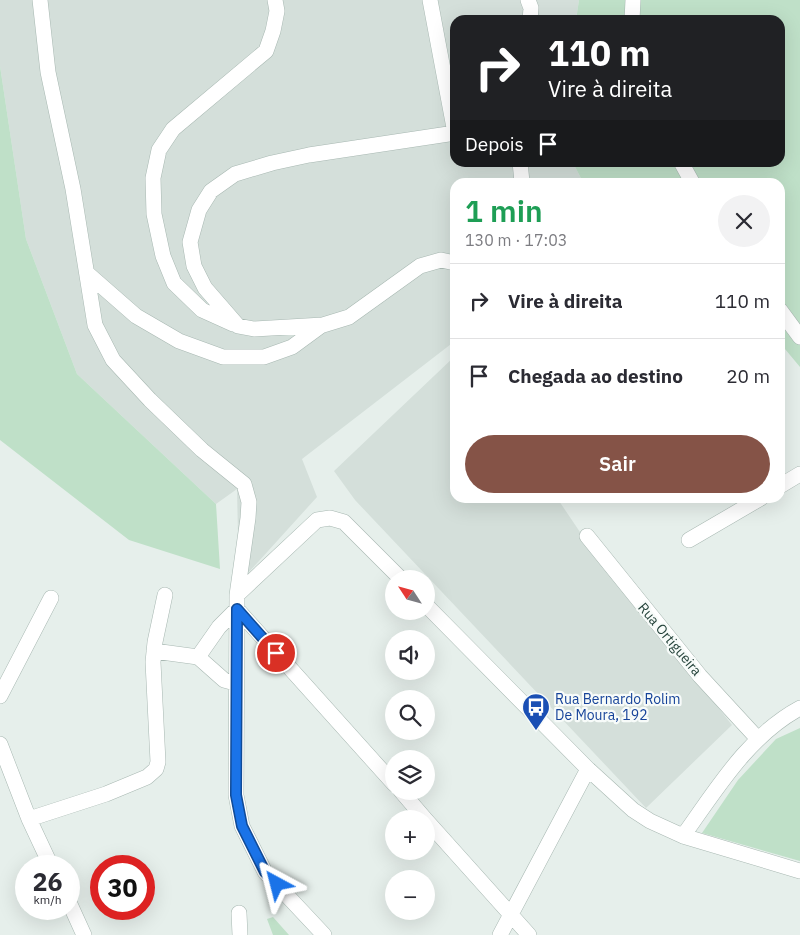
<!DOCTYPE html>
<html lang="pt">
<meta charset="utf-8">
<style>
:root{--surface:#fff;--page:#f2f2f3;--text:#2b2b33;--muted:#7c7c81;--line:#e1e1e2;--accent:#855347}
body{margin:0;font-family:"IBM Plex Sans",sans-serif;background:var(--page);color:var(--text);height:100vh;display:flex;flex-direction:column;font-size:19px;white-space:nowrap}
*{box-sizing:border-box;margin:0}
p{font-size:16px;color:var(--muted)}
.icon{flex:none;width:28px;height:28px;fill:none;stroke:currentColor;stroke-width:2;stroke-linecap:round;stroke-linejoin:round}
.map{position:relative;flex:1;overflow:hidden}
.drawer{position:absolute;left:450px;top:178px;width:335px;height:325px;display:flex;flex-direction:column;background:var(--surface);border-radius:15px;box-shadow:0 5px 20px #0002}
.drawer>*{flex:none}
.top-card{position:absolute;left:450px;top:15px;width:335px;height:152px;border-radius:15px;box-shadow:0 5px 20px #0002;background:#202124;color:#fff;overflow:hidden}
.needle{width:32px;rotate:306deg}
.buttons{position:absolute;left:385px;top:570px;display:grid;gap:10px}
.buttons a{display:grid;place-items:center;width:50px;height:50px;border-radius:50%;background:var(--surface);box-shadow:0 5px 20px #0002;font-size:25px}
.speed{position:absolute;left:15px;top:855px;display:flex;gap:10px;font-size:25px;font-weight:700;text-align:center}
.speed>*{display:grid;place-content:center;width:65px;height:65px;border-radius:50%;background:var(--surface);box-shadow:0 5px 20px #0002;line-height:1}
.speed small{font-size:12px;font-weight:400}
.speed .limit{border:8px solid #d22;background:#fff;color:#111}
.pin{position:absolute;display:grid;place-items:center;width:42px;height:42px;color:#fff;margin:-21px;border:2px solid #fff;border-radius:50%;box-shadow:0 1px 5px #0007}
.me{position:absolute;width:55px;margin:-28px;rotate:322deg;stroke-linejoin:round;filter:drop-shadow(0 0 4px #0008)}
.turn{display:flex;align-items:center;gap:18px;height:105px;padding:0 15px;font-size:22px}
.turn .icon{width:65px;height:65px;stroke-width:2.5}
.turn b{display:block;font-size:35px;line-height:42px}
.then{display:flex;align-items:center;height:48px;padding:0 15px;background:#0003;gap:10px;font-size:19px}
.round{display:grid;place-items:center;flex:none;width:52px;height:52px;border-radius:26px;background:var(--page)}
.overview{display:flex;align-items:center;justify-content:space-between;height:85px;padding:0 15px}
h1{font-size:30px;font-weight:600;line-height:38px;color:#1e9e55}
.cta{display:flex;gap:10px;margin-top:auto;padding:10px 15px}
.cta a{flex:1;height:58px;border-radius:30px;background:var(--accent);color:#fff;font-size:20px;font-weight:600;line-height:58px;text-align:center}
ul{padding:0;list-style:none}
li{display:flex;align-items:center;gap:15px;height:75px;padding:0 15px;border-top:1px solid var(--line)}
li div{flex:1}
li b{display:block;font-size:19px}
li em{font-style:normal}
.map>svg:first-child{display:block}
.built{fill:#d4dfda}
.green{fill:#bfe0c8}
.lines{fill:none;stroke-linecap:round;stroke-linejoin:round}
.minor-casing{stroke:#a8b8b2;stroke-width:16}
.minor{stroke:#fff;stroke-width:15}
.route-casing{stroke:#114b97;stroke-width:12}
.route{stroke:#1a73e8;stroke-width:9}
.labels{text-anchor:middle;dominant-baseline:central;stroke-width:4.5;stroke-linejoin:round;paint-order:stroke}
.street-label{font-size:14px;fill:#24423a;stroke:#f7fbf9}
.transit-label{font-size:14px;fill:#164399;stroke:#f7fbf9;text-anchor:start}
</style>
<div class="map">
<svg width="800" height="935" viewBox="0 0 800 935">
<rect width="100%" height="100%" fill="#e6efeb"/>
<path class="built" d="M0 0H579L576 20H455V162L573 163 583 182H455V341L302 459 317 497 239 583 237 489 216 504 77 374 26 239 0 66Z
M455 356V498H557L582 535 732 725 646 808 355 500 334 471Z"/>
<path class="green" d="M579 0H800V367L780 343V182H583L573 163 780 162V20H576Z
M0 66 26 239 77 374 216 504 220 569 129 540 0 440Z
M800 728V861L702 833 738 780 776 739Z
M273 917 289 935H273L267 919Z"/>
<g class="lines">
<g class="minor-casing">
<path id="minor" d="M40 0 48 72 73 189 95 325 113 360 150 400 202 450 244 484 249 502 248 518 237 595 236 795 242 826 265 872 324 935
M430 0 455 133
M528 0 531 8 530 20
M632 20 633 0
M455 133 309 155 272 163 235 174 211 191 199 210 190 242 194 266 205 288 238 326 254 329 323 325 349 317 420 266 441 260 455 263
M520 162 522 182
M681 162 692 182
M88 274 136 316 179 341 223 357H264L292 347 322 325
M780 310 800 337
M233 324 202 310 174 283 163 256 154 214 153 178 159 150 173 129 266 51 273 31 277 11 275 0
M780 486 800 474
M587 536 700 676 758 739
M689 540 761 498
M237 595 317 520 330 518 344 522 401 579
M426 605 588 769 633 810 650 821 683 836 800 871
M154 651 198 657 224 680 235 683
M198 657 219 627 237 609 394 784
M0 696 51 598
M0 744 29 819 51 866
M401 791 425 819
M29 819 106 794 147 777 156 769 158 762 153 662 155 642 165 595
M426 820 529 935
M683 836C716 790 748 736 800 708
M69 902 84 935
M239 913 240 935
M500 935 588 769"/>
</g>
<use href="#minor" class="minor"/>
</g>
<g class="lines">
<g class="route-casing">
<path id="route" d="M276 653 237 609 236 795 242 826 265 872 277 884"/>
</g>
<use href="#route" class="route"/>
</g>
<defs>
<g id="bus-pin" transform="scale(1.4375)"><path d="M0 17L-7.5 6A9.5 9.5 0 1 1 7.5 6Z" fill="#1a4fb4" stroke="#f7fbf9"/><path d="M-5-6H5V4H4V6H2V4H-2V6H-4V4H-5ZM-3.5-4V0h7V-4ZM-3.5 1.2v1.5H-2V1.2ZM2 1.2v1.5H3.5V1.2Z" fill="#fff"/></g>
</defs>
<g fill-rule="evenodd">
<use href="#bus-pin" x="536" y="707"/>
</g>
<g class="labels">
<g class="street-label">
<text transform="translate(670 639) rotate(50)">Rua Ortigueira</text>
</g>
<g class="transit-label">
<text x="555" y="699">Rua Bernardo Rolim<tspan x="555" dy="16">De Moura, 192</tspan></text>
</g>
</g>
</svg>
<div class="buttons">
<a><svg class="needle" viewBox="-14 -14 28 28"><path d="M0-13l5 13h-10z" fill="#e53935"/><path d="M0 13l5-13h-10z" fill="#7c7c81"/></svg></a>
<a><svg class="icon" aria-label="sound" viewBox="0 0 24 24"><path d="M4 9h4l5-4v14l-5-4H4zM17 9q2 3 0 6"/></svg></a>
<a><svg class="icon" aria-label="search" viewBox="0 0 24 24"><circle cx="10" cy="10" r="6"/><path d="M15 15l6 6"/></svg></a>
<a><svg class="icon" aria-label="layers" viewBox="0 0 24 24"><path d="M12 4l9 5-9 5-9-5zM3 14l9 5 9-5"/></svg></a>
<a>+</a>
<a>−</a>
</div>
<div class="speed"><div>26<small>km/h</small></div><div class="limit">30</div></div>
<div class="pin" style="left:276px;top:653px;background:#d93025"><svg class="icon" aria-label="arrive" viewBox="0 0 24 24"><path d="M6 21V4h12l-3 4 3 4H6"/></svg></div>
<svg class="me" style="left:277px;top:884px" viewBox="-20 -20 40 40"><path d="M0-17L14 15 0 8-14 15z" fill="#1a73e8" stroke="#fff" stroke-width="4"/></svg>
<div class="top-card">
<div class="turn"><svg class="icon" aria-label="right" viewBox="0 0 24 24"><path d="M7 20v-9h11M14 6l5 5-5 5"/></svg><div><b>110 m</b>Vire à direita</div></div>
<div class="then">Depois<svg class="icon" aria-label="arrive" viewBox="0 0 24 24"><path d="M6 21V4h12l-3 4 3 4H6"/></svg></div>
</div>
<section class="drawer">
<div class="overview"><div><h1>1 min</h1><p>130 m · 17:03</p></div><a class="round"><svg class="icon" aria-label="close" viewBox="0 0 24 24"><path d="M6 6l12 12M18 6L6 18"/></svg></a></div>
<ul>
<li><svg class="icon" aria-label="right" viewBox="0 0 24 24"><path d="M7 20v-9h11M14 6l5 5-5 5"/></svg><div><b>Vire à direita</b></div><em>110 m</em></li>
<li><svg class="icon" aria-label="arrive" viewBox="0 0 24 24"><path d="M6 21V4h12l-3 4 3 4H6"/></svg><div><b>Chegada ao destino</b></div><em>20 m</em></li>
</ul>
<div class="cta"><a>Sair</a></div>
</section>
</div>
